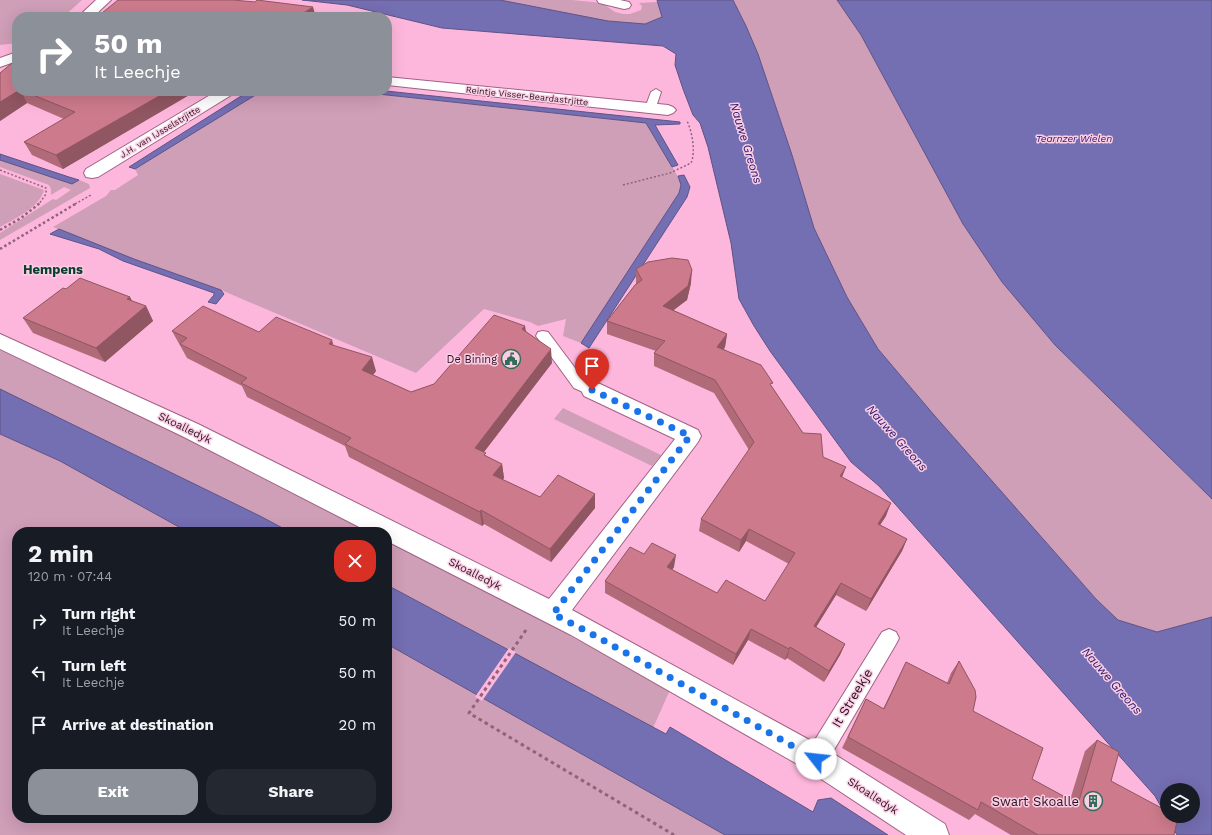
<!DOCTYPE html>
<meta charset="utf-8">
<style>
:root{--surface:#171b24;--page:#242831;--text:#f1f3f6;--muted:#9ea1a6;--accent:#8c9099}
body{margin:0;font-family:"Work Sans",sans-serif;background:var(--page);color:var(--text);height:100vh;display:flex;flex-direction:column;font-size:15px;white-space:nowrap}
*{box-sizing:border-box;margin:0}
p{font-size:13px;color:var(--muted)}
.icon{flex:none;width:22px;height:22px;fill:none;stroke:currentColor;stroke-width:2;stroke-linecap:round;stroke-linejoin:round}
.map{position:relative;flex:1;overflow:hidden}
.side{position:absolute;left:12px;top:527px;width:380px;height:296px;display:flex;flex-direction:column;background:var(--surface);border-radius:16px;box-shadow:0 4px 16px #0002}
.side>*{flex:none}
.top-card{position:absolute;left:12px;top:12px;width:380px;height:84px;border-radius:16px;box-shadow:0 4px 16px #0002;background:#8c9099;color:#fff;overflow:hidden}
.tools{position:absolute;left:1160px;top:783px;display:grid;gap:8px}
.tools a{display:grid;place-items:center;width:40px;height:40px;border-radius:50%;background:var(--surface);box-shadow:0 4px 16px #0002;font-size:20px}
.pin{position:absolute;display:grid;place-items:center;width:34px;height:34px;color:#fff;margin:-41px -17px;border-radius:50% 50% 50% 0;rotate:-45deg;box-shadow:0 0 4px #0007}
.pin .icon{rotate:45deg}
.me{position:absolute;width:44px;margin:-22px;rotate:299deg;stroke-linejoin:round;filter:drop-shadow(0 0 3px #0008)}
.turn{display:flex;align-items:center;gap:14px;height:84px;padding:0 16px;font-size:18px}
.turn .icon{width:52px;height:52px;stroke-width:2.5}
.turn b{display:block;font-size:28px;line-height:34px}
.round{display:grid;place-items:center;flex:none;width:42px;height:42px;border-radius:16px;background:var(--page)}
.headline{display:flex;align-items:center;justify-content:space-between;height:68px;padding:0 16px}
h1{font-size:24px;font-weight:700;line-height:30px}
.primary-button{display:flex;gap:8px;margin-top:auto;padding:8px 16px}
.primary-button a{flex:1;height:46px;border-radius:16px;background:var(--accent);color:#fff;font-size:16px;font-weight:700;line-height:46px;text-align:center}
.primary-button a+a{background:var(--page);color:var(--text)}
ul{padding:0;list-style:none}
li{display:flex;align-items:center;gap:12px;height:52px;padding:0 16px}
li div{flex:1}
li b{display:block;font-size:15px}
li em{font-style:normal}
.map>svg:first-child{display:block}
.green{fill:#cf9eb7}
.water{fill:#746eb2;stroke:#5f5386;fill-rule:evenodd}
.pier{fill:#feb7dc}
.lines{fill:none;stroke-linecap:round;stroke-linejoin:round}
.lane-casing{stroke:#a16184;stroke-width:2}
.street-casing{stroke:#a16184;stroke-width:2}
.path-far2{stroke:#92627b;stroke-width:1.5;stroke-dasharray:2 2;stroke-linecap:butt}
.path-far1{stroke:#92627b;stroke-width:2.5;stroke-dasharray:2.5 2.5;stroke-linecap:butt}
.path{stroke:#92627b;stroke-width:3;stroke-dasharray:3.5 3.5;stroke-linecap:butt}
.lane{fill:#fff;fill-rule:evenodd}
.street{fill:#fff;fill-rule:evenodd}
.wall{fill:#b06a78}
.shaded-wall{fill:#905662}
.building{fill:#cd7b8c;stroke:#905662}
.route{stroke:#1a73e8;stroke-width:7;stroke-dasharray:0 12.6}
.labels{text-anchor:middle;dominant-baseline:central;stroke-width:3;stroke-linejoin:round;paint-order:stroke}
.far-street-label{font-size:9px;fill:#2d1321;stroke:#facee4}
.far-water-label{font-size:10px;font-style:italic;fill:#2a1467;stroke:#facee4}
.poi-label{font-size:11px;fill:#2d1321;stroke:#facee4;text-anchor:end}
.street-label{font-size:11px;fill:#2d1321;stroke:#facee4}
.water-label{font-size:12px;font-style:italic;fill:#2a1467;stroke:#facee4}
.quarter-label{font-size:13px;font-weight:bold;fill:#0c3e2e;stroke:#facee4}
.near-street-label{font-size:13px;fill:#2d1321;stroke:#facee4}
.near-poi-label{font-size:13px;fill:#2d1321;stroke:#facee4;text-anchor:end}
</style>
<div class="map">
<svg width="1212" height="835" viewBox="0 0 1212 835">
<rect width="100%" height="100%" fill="#feb7dc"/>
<path class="green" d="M0 0H82L63 17H17V43L0 45Z
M500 0H572L602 3 615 12 623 14H630L641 10 642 6 639 3 658 2 662 17 645 24 608 21Z
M733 0H837L861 35 963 224 1002 282 1055 345 1212 499V617L1157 632 1118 620 1096 599 934 415 878 349 847 297 814 228 792 155 758 54 746 26Z
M262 91H350L646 123 680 180 681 185 679 193 581 343 563 336 566 319 538 326 530 322 484 309 416 373 221 290 134 259 53 227 106 196 111 190H115L138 175 135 169Z
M0 160 72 184 79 180 89 184 90 188 0 240V233L53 199 56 200 71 190 64 187 51 195V189L49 185 0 167Z
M0 174 44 190C39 208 14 219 0 227Z
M0 350 171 430 370 532H290L260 516 0 389Z
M563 408 661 455 652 466 554 419Z
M0 434 60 461 188 532H17V818H387V644L725 835H0Z
M387 541 527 612 670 690 653 728 387 585Z"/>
<path class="water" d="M302 0H500L608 21 645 24 662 17 657 0H733L746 26 758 54 792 155 814 228 847 297 878 349 934 415 1096 599 1118 620 1157 632 1212 617V835H1177L1155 796 879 486 851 462 770 351 754 326 739 299 731 243 708 147 700 123 693 115 683 89 675 65 676 54 663 46 442 28 347 5ZM1167 790H1193V816H1167Z
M837 0H1212V499L1055 345 1002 282 963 224 861 35Z
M249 91H262L135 169 129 167Z
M350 91H386L680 122V124L655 125 678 165 672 167 646 123Z
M0 154 69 177 79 180 72 184 0 160Z
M684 175 690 187 687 197 589 348 581 343 679 193 681 185 678 176Z
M59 229 134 259 221 290 224 294 216 304 208 302 214 295V293L123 261 99 249 50 234Z
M0 389 260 516 290 532H188L60 461 0 434Z
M387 585 666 734 670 727 813 812 818 800 831 798 888 835H725L387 644Z"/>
<path class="pier" d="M509 648 516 652 482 701 475 697Z"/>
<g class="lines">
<g class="lane-casing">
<path id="lane" d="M656 89 661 92 655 110H647L645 108 651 92Z
M543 331 548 332 584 380 598 386 600 390 598 394 592 396 574 388 536 336 538 332Z
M889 629 896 632 899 638 896 644 824 767 816 770 808 767 805 759 808 751 882 632Z"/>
</g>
<g class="street-casing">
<path id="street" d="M96 0H111L93 17H78Z
M597 0H620L629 2 631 5 629 8 624 9 599 3Z
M17 52V61L0 67V58Z
M387 77 668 105 673 107 676 110 673 113 668 115 387 85Z
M217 91H236L233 94 98 177 92 178 86 177 84 173 86 169Z
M0 334 198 424 549 599 675 439 584 396 581 390 584 384 592 382 600 384 698 430 701 436 698 442 572 610 826 749 945 824 949 835H906L806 769 571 635 387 541V532H369L182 436 0 349Z"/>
</g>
<path class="path-far2" d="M0 170 46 188V194L39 204
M623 185 670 173 691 163C696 152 692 131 687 121
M75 204 91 195"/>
<path class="path-far1" d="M0 230 21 218 40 203
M0 249 77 203"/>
<path class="path" d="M526 630 469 713 674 835"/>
<use href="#lane" class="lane"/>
<use href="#street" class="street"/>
</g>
<path class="wall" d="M0 73 17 91H196L63 169 32 155 24 142 64 119 27 103 0 121Z
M636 269 691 283 687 300 673 310 727 334 725 347 724 349 772 387 803 433 823 457 842 477 886 516 880 525 907 539 902 551 866 611 836 595 816 627 845 644 840 655 824 682 787 658 785 660 748 640 733 665 605 593V581L644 554 674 567 672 570 717 593 765 601 789 564 746 541 739 552 699 531 701 519 749 450 714 393 654 366V353L656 351 607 334V321L636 284Z
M66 289 130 297 132 301 146 306 153 321 105 362 33 333 23 318Z
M525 326 526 331 552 363 484 452 486 457 502 464 504 478 502 479 540 497 595 494V508L551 562 484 524 482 526 349 457 345 446 247 397 242 386 187 358 172 331 259 332 333 345 376 371 373 375 411 392 434 384Z
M959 661 973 711 1032 779 1070 800 1085 751 1097 740 1111 781 1174 835H1011L975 814 969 820 842 748 866 699 883 709 900 674 906 662 947 683 951 673Z"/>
<path class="shaded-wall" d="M313 7 316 17H297Z
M18 91H21L27 103 0 121V102Z
M168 91H196L63 169 56 155Z
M692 270 691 283 687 300 662 319 663 306Z
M130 297 137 311 127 299Z
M146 306 153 321 105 362 96 348Z
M525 326 526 340 522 329Z
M727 334 725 347 715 360 717 347Z
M332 340 336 355 329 344Z
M551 349 552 363 477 461 475 448Z
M372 357 376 371 366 384 362 370Z
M502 464 504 478 495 489 493 475Z
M846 467 841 480 840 476Z
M595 494V508L551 562 550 549Z
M891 503 886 516 873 536 878 524Z
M481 510 484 524 482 526 480 512Z
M749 529 746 541 739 552 741 540Z
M907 539 902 551 866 611 871 599Z
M676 555 674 567 666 579 667 567Z
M841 583 836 595 810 637 814 626Z
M751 629 748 640 733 665 736 654Z
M845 644 840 655 824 682 829 671Z
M790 647 787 658 785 660 789 649Z"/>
<path class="building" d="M118 0H233L255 2 257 0 313 7 297 17H97Z
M17 59V91H18L0 102V73Z
M23 91H168L56 155 24 142 75 112Z
M672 258 688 260 692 270 688 286 663 306 727 334 717 347 761 365 773 383 770 384 803 433 821 434 823 457 846 467 840 476 891 503 878 524 907 539 871 599 841 583 814 626 845 644 829 671 790 647 789 649 751 629 736 654 605 581 630 547 644 554 652 543 676 555 667 567 717 593 726 580 765 601 795 553 749 529 741 540 701 519 754 442 715 380 654 353 665 341 607 321 635 285 642 280 636 269 648 262Z
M80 278 130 297 127 299 146 306 96 348 23 318 63 288 66 289Z
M203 306 259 332 276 317 332 340 329 344 372 357 362 370 411 392 434 384 494 315 525 326 522 329 551 349 475 448 486 453 484 455 502 464 493 475 540 497 558 475 595 494 550 549 481 510 480 512 345 444 351 438 241 383 247 378 180 344 187 338 172 331Z
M959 661 975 690 976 697 973 711 1043 748 1032 779 1078 804 1097 740 1119 752 1111 781 1167 811V816H1177L1178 817 1174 835H1038L981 802 978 810 848 737 866 699 884 709 906 662 949 684Z"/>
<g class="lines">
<path class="route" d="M592 390 690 436 553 614 592 634 816 759"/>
</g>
<defs>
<g id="civic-ring" transform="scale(1)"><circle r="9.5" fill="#facee4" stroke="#326d57" stroke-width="1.5"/><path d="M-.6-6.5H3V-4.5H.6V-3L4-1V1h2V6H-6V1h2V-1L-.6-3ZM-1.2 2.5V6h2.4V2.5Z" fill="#326d57"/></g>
<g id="building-ring" transform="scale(1)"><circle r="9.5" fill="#facee4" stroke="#326d57" stroke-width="1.5"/><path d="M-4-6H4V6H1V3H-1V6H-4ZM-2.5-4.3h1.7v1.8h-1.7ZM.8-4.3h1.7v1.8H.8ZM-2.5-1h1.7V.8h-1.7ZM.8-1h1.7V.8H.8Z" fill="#326d57"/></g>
</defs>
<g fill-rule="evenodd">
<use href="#civic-ring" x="511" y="359"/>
<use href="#building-ring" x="1093" y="801"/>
</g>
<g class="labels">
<g class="far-street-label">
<text transform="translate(527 96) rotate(6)">Reintje Visser-Beardastrjitte</text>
<text transform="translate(160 132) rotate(-31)">J.H. van IJsselstrjitte</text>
</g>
<g class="far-water-label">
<text x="1074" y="138">Tearnzer Wielen</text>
</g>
<g class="poi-label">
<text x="497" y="359">De Bining</text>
</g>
<g class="street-label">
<text transform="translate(185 428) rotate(26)">Skoalledyk</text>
<text transform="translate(475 574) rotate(27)">Skoalledyk</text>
<text transform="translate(873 796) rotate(33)">Skoalledyk</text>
</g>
<g class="water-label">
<text transform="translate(746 143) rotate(73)">Nauwe Greons</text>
<text transform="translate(897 438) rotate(48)">Nauwe Greons</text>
<text transform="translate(1112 681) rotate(49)">Nauwe Greons</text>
</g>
<g class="quarter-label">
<text x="53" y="269">Hempens</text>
</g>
<g class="near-street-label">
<text transform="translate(852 698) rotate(-59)">It Streekje</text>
</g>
<g class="near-poi-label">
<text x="1079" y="801">Swart Skoalle</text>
</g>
</g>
</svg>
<div class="tools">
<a><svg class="icon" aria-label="layers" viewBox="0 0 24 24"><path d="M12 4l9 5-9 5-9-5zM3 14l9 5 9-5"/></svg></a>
</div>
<div class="pin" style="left:592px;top:390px;background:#d93025"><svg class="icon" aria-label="arrive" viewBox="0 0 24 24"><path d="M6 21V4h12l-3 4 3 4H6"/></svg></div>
<svg class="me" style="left:816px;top:759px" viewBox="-20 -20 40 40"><circle r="19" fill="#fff"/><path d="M0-13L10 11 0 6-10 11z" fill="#1a73e8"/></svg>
<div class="top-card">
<div class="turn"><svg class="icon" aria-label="right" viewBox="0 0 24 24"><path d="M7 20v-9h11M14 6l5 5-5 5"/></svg><div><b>50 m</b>It Leechje</div></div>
</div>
<section class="side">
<div class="headline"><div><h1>2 min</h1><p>120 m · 07:44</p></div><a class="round" style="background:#d93025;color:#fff"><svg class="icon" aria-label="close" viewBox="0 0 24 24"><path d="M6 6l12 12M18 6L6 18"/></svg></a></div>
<ul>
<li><svg class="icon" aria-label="right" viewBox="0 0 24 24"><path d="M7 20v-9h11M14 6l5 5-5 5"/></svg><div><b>Turn right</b><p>It Leechje</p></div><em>50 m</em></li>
<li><svg class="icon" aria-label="left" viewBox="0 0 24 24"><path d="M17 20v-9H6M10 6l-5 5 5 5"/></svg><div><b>Turn left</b><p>It Leechje</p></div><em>50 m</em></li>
<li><svg class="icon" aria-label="arrive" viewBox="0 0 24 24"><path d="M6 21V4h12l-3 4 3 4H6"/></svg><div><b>Arrive at destination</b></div><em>20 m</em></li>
</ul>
<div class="primary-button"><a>Exit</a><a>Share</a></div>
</section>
</div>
